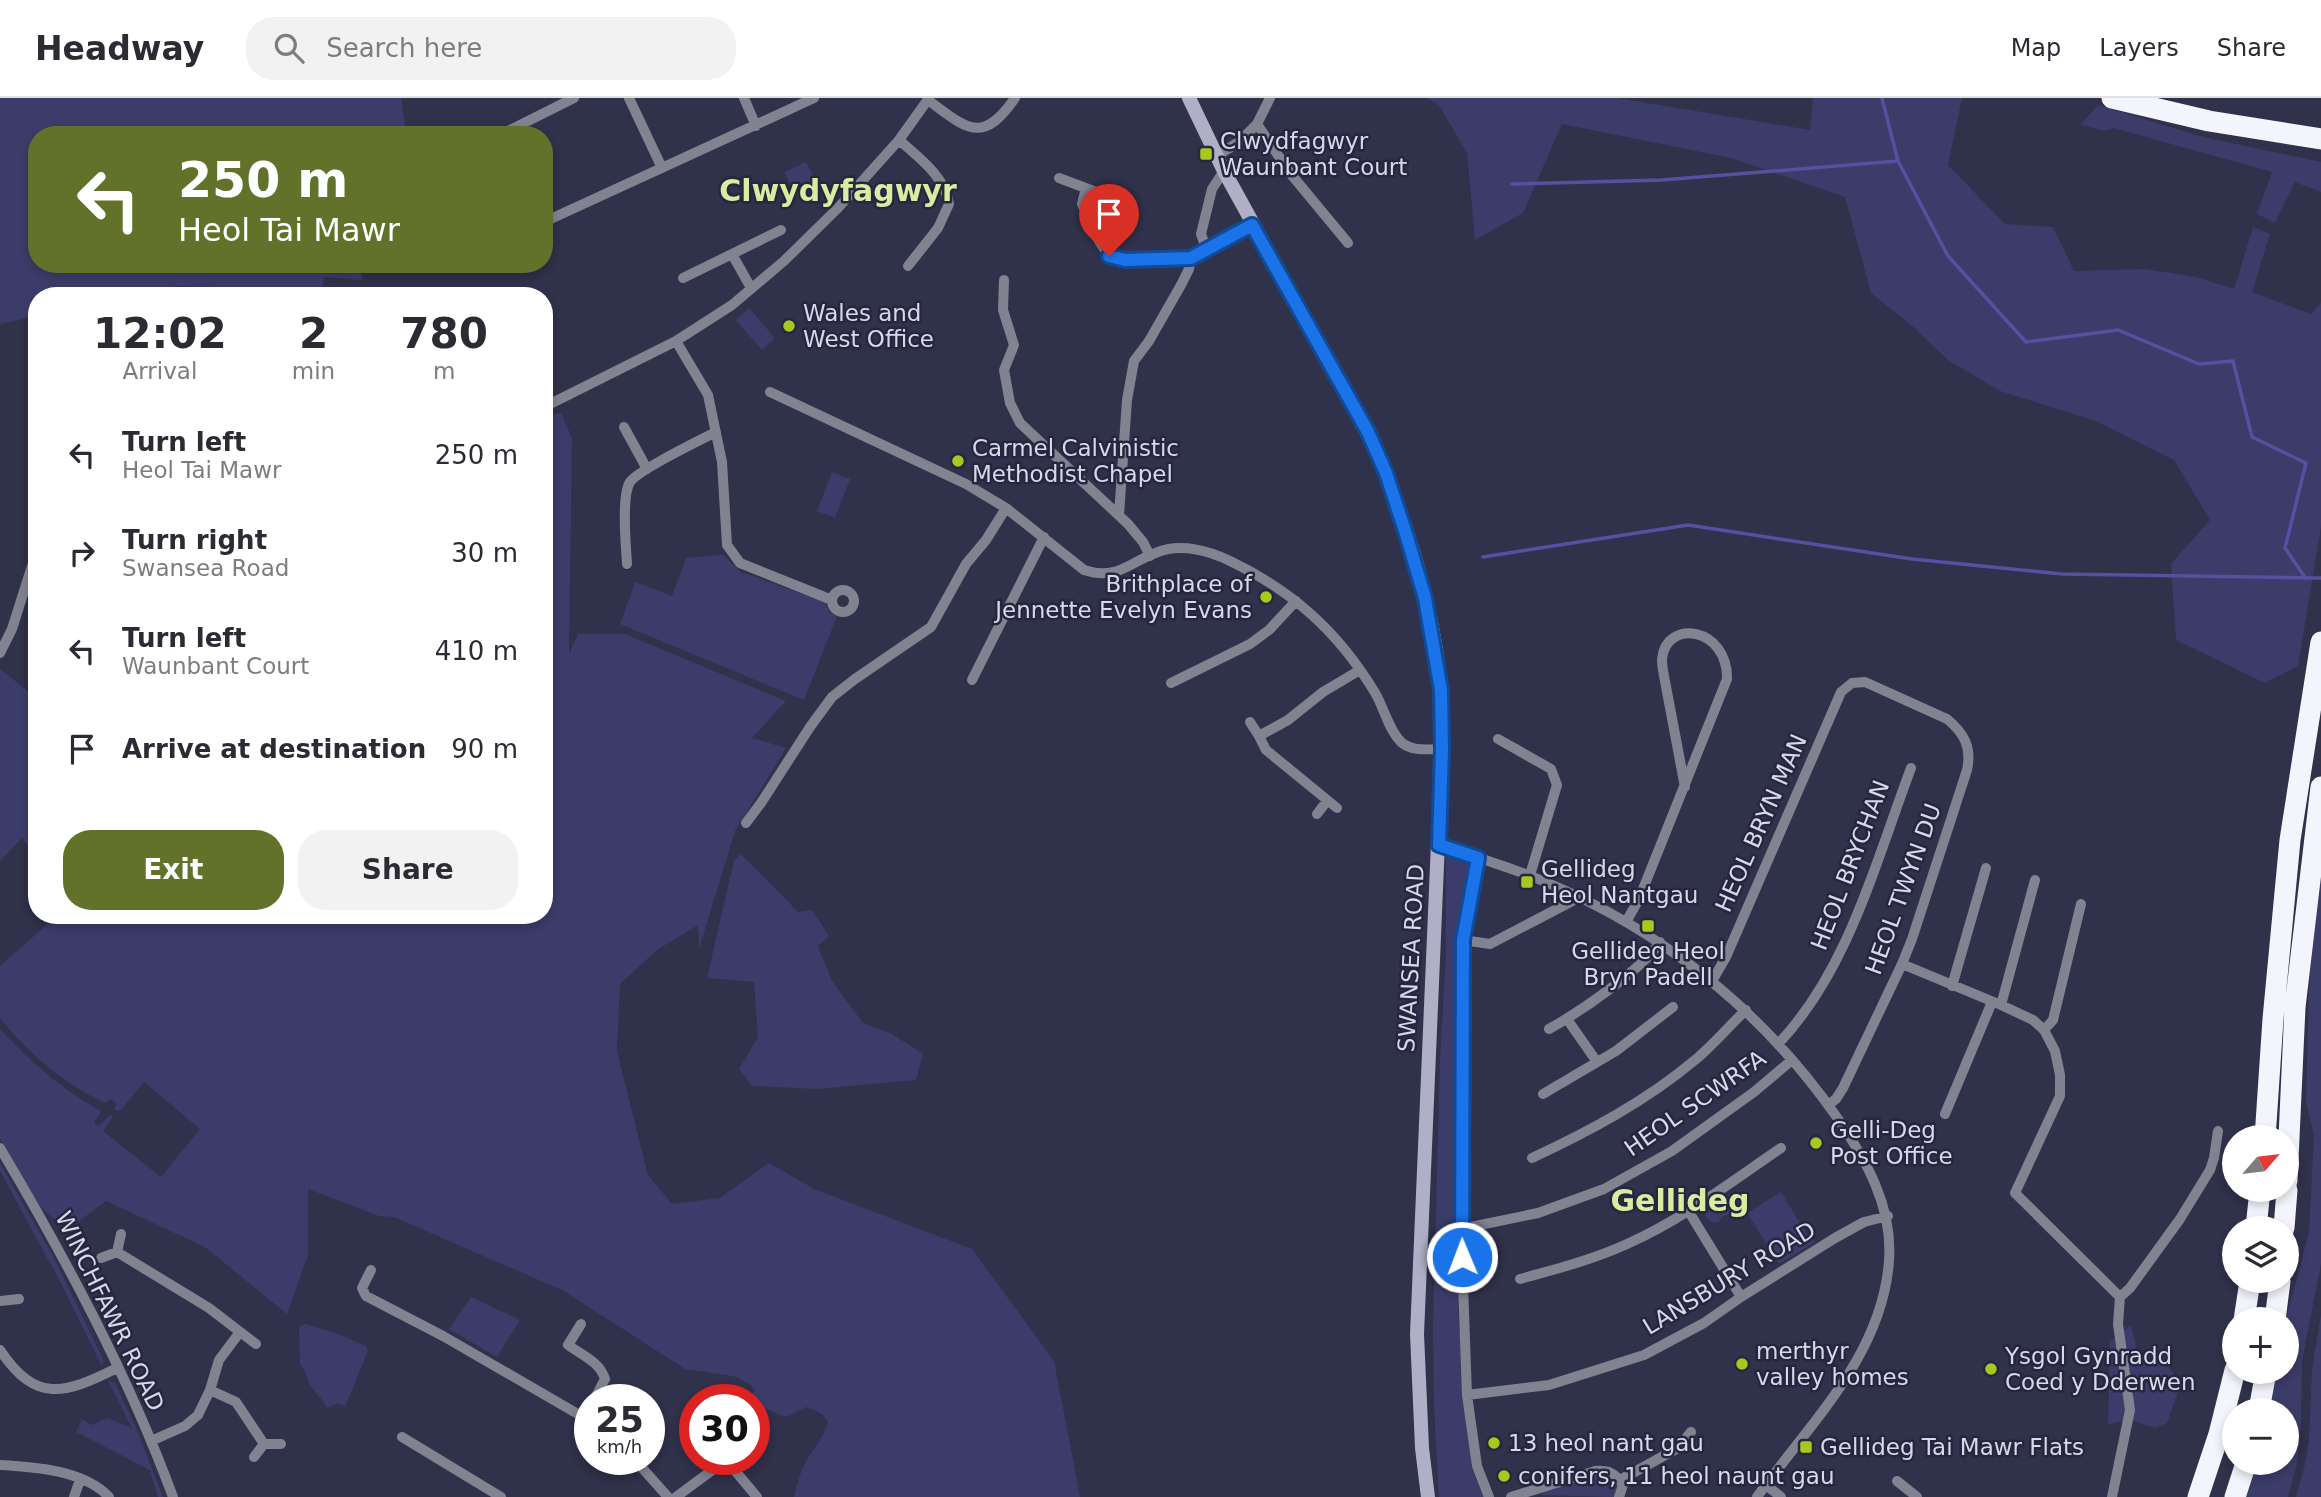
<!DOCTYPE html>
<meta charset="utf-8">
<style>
:root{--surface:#fff;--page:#f2f2f3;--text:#2b2b33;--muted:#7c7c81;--line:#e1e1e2;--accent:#63722a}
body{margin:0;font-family:"DejaVu Sans",sans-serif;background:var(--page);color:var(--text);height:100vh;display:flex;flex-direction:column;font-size:26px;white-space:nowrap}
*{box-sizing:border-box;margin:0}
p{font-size:23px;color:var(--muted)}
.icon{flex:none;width:38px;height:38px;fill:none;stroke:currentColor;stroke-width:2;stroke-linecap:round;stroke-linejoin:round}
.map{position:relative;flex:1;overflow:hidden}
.drawer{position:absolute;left:28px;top:189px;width:525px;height:637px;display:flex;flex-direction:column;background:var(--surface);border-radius:28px;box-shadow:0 4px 10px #0003}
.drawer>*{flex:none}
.banner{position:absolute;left:28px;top:28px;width:525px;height:147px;border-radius:28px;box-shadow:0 4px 10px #0003;background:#63722a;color:#fff;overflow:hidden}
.needle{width:46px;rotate:62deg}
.buttons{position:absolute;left:2222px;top:1027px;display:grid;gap:14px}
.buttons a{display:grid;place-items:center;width:77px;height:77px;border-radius:50%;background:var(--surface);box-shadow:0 4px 10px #0003;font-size:35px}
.speed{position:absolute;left:574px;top:1286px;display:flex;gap:14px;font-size:35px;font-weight:700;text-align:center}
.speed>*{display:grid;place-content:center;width:91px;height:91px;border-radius:50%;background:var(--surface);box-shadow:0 4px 10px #0003;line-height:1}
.speed small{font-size:18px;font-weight:400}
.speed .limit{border:10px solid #d22;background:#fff;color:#111}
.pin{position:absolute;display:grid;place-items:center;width:60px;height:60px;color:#fff;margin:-72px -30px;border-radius:50% 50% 50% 0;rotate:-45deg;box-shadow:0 0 7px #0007}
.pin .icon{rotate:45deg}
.me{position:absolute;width:77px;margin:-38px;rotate:359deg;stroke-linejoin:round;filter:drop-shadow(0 0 5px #0008)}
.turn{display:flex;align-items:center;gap:24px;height:147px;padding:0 35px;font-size:32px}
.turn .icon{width:91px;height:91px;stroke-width:2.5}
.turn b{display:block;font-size:49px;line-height:60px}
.eta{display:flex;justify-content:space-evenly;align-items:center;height:119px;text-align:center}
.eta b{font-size:42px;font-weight:700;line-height:49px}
.primary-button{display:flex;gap:14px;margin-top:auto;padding:14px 35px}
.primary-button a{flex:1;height:80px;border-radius:28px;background:var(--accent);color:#fff;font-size:28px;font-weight:700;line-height:80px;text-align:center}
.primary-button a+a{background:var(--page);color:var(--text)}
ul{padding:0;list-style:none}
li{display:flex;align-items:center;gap:21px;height:98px;padding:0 35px}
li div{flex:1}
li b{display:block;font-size:26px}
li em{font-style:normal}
header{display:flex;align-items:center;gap:42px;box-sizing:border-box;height:98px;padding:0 35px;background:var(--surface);border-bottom:2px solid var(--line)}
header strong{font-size:33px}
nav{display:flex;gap:38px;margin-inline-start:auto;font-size:24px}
.search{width:490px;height:63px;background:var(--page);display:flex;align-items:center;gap:18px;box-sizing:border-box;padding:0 24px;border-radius:28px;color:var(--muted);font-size:26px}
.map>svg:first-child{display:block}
.green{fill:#3c3c6a}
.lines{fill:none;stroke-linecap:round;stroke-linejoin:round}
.stream{stroke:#5451a0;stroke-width:3.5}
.street{stroke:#828391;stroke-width:10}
.secondary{stroke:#afb0c6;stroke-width:14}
.highway{stroke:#f4f5fc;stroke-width:21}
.route-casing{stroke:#114b97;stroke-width:18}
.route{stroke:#1a73e8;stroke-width:12}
.poi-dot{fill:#a7c81f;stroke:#26273f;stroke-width:2.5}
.labels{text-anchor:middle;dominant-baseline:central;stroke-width:5;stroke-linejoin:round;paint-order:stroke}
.poi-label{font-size:23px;fill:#d7d8e9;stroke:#26273f;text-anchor:start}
.street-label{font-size:23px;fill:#d7d8e9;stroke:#26273f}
.district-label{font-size:30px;font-weight:bold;fill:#d7eda1;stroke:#26273f}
</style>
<header>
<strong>Headway</strong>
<div class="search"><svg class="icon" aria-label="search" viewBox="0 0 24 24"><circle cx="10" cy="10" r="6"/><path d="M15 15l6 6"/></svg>Search here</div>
<nav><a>Map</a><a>Layers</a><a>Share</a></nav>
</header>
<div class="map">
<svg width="2321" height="1399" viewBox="0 0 2321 1399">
<rect width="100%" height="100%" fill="#30314a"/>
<path class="green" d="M0 0H401L405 27 409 37H37V166H363L362 182 324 179 321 198H233L211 189 179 188 135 198H37V218L0 226Z
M1426 0H1617L1810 32 1813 0H1962L1948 67 2005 126 2053 129 2074 173 2145 171 2196 179 2234 191 2253 129 2270 136 2252 194 2311 216 2321 205V428L2298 568 2265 585 2176 542 2171 466 2210 422 2174 362 2096 323 2000 293 1948 262 1911 227 1871 195 1845 99 1731 60 1562 26 1523 115 1475 142 1467 55 1439 7Z
M2098 7 2203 39 2321 64V94L2295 84 2275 125 2257 116 2272 74 2114 30 2103 33 2081 26Z
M806 64 815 80 797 99 784 74Z
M749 210 775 240 762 252 736 222Z
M561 315 572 340 569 556 578 536H625L786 603 752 640 786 650 735 733 699 851 698 827 657 852 620 886 617 953 648 1077 672 1106 720 1100 769 1065 814 1091 972 1151 1054 1263 1080 1399H794C797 1385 801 1372 808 1360 816 1348 824 1338 828 1324L822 1316 806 1309 786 1319 754 1306V1302H745L755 1293 750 1286 733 1278 685 1271 564 1193 394 1119 379 1118 308 1091V1157L287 1216 205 1149 106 1103 67 1132 41 1110 0 1041V931C31 963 60 991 100 1012V1016L94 1024 98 1029 110 1017 112 1018V1021L103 1033 161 1079 200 1031 144 984 121 1012 117 1013 114 1011 117 1006 111 1001 105 1005C64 986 28 955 0 920V868L58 817H544V317Z
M832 374 850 381 835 420 817 413Z
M723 457 741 474 825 504 829 514 837 518 804 602 620 526 635 484 672 498 686 460Z
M0 571 37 600V760L22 740 0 763Z
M2321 751V1165L2302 1264 2301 1323 2297 1365 2288 1399H2246L2257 1365H2287V1312H2270L2277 1274H2287L2286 1221 2309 1134 2314 1038 2306 1004 2309 894 2314 806Z
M741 756 798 814 812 812 829 838 818 848 832 883 863 925 892 936 923 956 916 982 818 991 752 988 739 971 758 939 754 884 707 880 734 762Z
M1446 756 1472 764 1459 850 1455 1000 1458 1215 1472 1370 1484 1399H1439L1434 1309 1433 1228 1440 961 1446 858Z
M0 1065 53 1158 103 1261 104 1265 101 1267 63 1189 0 1073Z
M1781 1094 1808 1138 1810 1137 1815 1144 1779 1166 1747 1115Z
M1730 1096H1735L1739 1101 1737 1113 1730 1117 1723 1118C1718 1127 1712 1126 1706 1119V1115L1710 1112 1719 1110 1724 1101Z
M471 1199 520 1222 497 1259 449 1231Z
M2321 1217V1399H2296L2305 1366 2309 1343 2312 1271Z
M306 1226 338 1236 366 1248 368 1253 345 1309 338 1305 327 1310C322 1300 316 1296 310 1287 306 1280 307 1273 300 1267L299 1228Z
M2131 1227 2139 1260 2169 1269 2181 1286 2167 1325 2155 1330 2131 1322 2108 1326 2110 1243Z
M108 1282 115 1285 136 1330 163 1399H158L150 1372 76 1334 82 1321 92 1327 107 1320 132 1330Z
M1606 1374 1620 1387 1614 1399 1540 1397 1546 1391Z"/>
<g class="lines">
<path class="stream" d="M1882 0 1898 63 1948 158 2026 244 2118 232 2199 266 2233 263 2252 339 2306 365 2285 450 2306 481
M1512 86 1662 82 1898 63
M1483 459 1688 427 1912 461 2062 476 2321 480"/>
<path class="street" d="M629 0 662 70
M744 0 756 28
M928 2C966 30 982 48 1015 0
M1257 26 1290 75 1348 145
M500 37 574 0
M899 42C918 59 945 78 949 106L938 130 908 168
M1217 58 1240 43 1257 26 1270 0
M1059 80 1099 95
M1086 90 1082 106 1099 143 1109 158 1125 162 1191 160 1252 127
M544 124 814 0
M1207 153 1201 136 1212 91 1224 73
M683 180 732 156
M1004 182 1003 212 1014 247 1004 272 1010 305 1020 325 1128 426 1143 444 1150 458
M751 190 732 156 781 132
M676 243 708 297 722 364 727 447 740 465 832 502
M770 294 966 386 1006 410 1084 472C1118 483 1129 464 1158 454 1181 445 1210 453 1230 463 1293 493 1338 534 1374 593 1384 609 1388 631 1401 644 1412 654 1429 651 1442 651
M544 309 676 243 732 207 784 163 838 110 899 42 929 0
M624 329 647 371
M1119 417 1127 302 1134 263 1149 243 1181 187 1189 171 1191 160
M627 466C626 448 621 398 630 384 638 372 700 342 716 334
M832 503a11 11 0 1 1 22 0a11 11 0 1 1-22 0Z
M0 555 12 531 37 452
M972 582 1044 439
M1171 585 1250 546 1269 532 1296 503
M1250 624 1259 638
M1498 641 1551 671 1557 687 1530 777
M1337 710 1266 652 1259 638 1288 622 1323 594 1360 572
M1317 716 1327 703
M746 725 761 705 810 629 832 599 855 581 931 529 966 466 986 442 1006 410
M1439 747C1457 750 1476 759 1494 765 1633 810 1752 898 1836 1018 1866 1062 1893 1108 1889 1163 1882 1258 1809 1326 1757 1399
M1478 760 1463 842 1461 1131 1467 1297 1477 1368 1489 1399
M1626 824 1639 801 1727 581C1728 529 1666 520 1662 561 1662 566 1663 573 1664 578L1685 689
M1463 842 1490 846 1580 799
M1902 866 2001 907 2033 922 2044 932 2055 953 2060 977V998L2015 1095 2120 1199
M1712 883 1726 859 1841 594 1852 585 1865 584 1947 621C1964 635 1972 649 1967 672L1912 841 1902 866 1843 990 1836 1001 1828 1007
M1952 888 1986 770
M2001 907 2035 782
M1567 921 1597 964
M1549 931C1578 915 1643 871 1660 844
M2044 932 2053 922 2081 806
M1778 946C1848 873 1876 763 1911 670
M1543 996 1616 953 1673 909
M1945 1016 1992 904
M0 1050C66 1161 128 1277 173 1399
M1532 1060C1590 1033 1646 1003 1695 962 1713 947 1729 928 1746 912
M1689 1114 1741 1199
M1461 1131 1538 1115 1604 1091 1672 1053 1754 994 1792 962
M117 1154 209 1210 256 1246
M101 1160 117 1154 121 1136
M371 1172 362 1190 366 1198 443 1238 590 1323
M1520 1181C1556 1171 1592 1162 1627 1146 1683 1121 1731 1084 1781 1050
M2120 1199 2130 1190 2180 1121 2210 1072 2214 1060 2218 1033
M0 1203 19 1201
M581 1226 568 1247C582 1257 600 1264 605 1281L594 1302
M0 1252C36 1306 65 1296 117 1270
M210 1292 236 1304 264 1346H281
M1467 1297 1549 1287 1644 1257 1704 1225 1741 1199 1835 1140 1864 1124 1888 1118
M402 1339 501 1399
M151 1343 185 1328 198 1317 210 1292 219 1262 240 1234
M254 1359 264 1346
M635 1362 668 1399
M726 1362 757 1399
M0 1367C35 1369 84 1372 109 1399
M1620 1382 1678 1350 1691 1334
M1897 1383 1917 1399
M1766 1387 1781 1399
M74 1399 80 1382
M676 1399 726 1362
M1511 1399 1595 1373C1609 1372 1615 1375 1623 1387L1619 1399
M2112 1399 2130 1312 2118 1226 2120 1199"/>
<path class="secondary" d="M1189 0 1224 73 1368 334C1404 414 1433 504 1441 592 1442 611 1442 632 1442 651L1417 1236 1422 1350 1428 1399"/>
<path class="highway" d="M2112 0 2209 23 2321 41
M2265 1040 2273 921 2290 742 2321 544
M2287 1083 2295 909 2321 689
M2256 1130 2260 1092
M2284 1130 2287 1092
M2244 1222 2250 1183
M2275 1222 2280 1183
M2259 1312 2266 1274
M2198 1399 2219 1336 2235 1272
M2235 1399 2246 1365"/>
</g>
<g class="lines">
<g class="route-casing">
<path id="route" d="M1109 158 1125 162 1191 160 1252 127 1368 334 1386 375 1406 436 1425 500 1441 592 1442 651 1439 747 1478 760 1463 842 1462 1159"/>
</g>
<use href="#route" class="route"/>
</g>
<g class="poi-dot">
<rect x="1199" y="49" width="14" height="14" rx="3.5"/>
<circle cx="789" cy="228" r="7"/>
<circle cx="958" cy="363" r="7"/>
<circle cx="1266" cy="499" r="7"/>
<rect x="1520" y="777" width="14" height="14" rx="3.5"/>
<rect x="1641" y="821" width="14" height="14" rx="3.5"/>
<circle cx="1816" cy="1045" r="7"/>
<circle cx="1742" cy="1266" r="7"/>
<circle cx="1991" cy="1271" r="7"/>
<circle cx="1494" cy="1345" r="7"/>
<rect x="1799" y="1342" width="14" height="14" rx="3.5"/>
<circle cx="1504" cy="1378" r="7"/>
</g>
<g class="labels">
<g class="poi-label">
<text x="1220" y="43">Clwydfagwyr<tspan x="1220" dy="26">Waunbant Court</tspan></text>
<text x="803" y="215">Wales and<tspan x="803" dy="26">West Office</tspan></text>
<text x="972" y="350">Carmel Calvinistic<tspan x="972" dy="26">Methodist Chapel</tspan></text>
<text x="1252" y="486" text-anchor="end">Brithplace of<tspan x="1252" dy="26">Jennette Evelyn Evans</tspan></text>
<text x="1541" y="771">Gellideg<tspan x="1541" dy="26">Heol Nantgau</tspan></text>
<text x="1648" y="853" text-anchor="middle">Gellideg Heol<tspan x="1648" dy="26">Bryn Padell</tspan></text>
<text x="1830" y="1032">Gelli-Deg<tspan x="1830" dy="26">Post Office</tspan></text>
<text x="1756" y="1253">merthyr<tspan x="1756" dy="26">valley homes</tspan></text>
<text x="2005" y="1258">Ysgol Gynradd<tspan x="2005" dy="26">Coed y Dderwen</tspan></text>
<text x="1508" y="1345">13 heol nant gau</text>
<text x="1820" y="1349">Gellideg Tai Mawr Flats</text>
<text x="1518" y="1378">conifers, 11 heol naunt gau</text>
</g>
<g class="street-label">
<text transform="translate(1761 725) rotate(-66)">HEOL BRYN MAN</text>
<text transform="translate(1850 767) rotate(-69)">HEOL BRYCHAN</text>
<text transform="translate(1903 791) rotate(-70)">HEOL TWYN DU</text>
<text transform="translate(1411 860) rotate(-87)">SWANSEA ROAD</text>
<text transform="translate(1695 1005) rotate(-35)">HEOL SCWRFA</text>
<text transform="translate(1729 1180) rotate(-31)">LANSBURY ROAD</text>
<text transform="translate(110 1213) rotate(64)">WINCHFAWR ROAD</text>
</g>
<g class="district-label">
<text x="838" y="92">Clwydyfagwyr</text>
<text x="1680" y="1102">Gellideg</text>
</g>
</g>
</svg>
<div class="buttons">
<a><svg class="needle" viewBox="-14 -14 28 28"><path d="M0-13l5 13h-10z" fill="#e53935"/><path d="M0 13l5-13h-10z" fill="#7c7c81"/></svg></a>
<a><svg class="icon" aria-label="layers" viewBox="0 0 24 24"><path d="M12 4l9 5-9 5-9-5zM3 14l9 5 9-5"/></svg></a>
<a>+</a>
<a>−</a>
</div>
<div class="speed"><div>25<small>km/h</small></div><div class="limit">30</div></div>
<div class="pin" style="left:1109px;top:158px;background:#d93025"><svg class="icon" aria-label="arrive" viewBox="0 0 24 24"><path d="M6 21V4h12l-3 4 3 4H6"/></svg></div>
<svg class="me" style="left:1462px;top:1159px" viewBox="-20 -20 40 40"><circle r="17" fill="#1a73e8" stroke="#fff" stroke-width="3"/><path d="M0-11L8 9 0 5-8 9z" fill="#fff"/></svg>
<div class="banner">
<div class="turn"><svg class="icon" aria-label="left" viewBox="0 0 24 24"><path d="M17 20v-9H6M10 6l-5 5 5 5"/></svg><div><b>250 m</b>Heol Tai Mawr</div></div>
</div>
<section class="drawer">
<div class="eta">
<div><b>12:02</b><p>Arrival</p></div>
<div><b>2</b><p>min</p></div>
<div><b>780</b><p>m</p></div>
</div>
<ul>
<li><svg class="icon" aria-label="left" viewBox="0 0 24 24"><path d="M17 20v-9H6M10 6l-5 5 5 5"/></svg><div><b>Turn left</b><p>Heol Tai Mawr</p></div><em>250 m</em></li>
<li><svg class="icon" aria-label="right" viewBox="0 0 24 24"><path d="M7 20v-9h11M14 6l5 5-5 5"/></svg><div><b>Turn right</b><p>Swansea Road</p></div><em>30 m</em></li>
<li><svg class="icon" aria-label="left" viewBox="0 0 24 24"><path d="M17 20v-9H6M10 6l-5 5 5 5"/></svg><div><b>Turn left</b><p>Waunbant Court</p></div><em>410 m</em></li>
<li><svg class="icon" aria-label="arrive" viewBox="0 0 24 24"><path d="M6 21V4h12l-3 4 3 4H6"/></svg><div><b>Arrive at destination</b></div><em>90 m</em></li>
</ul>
<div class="primary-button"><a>Exit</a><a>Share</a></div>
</section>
</div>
